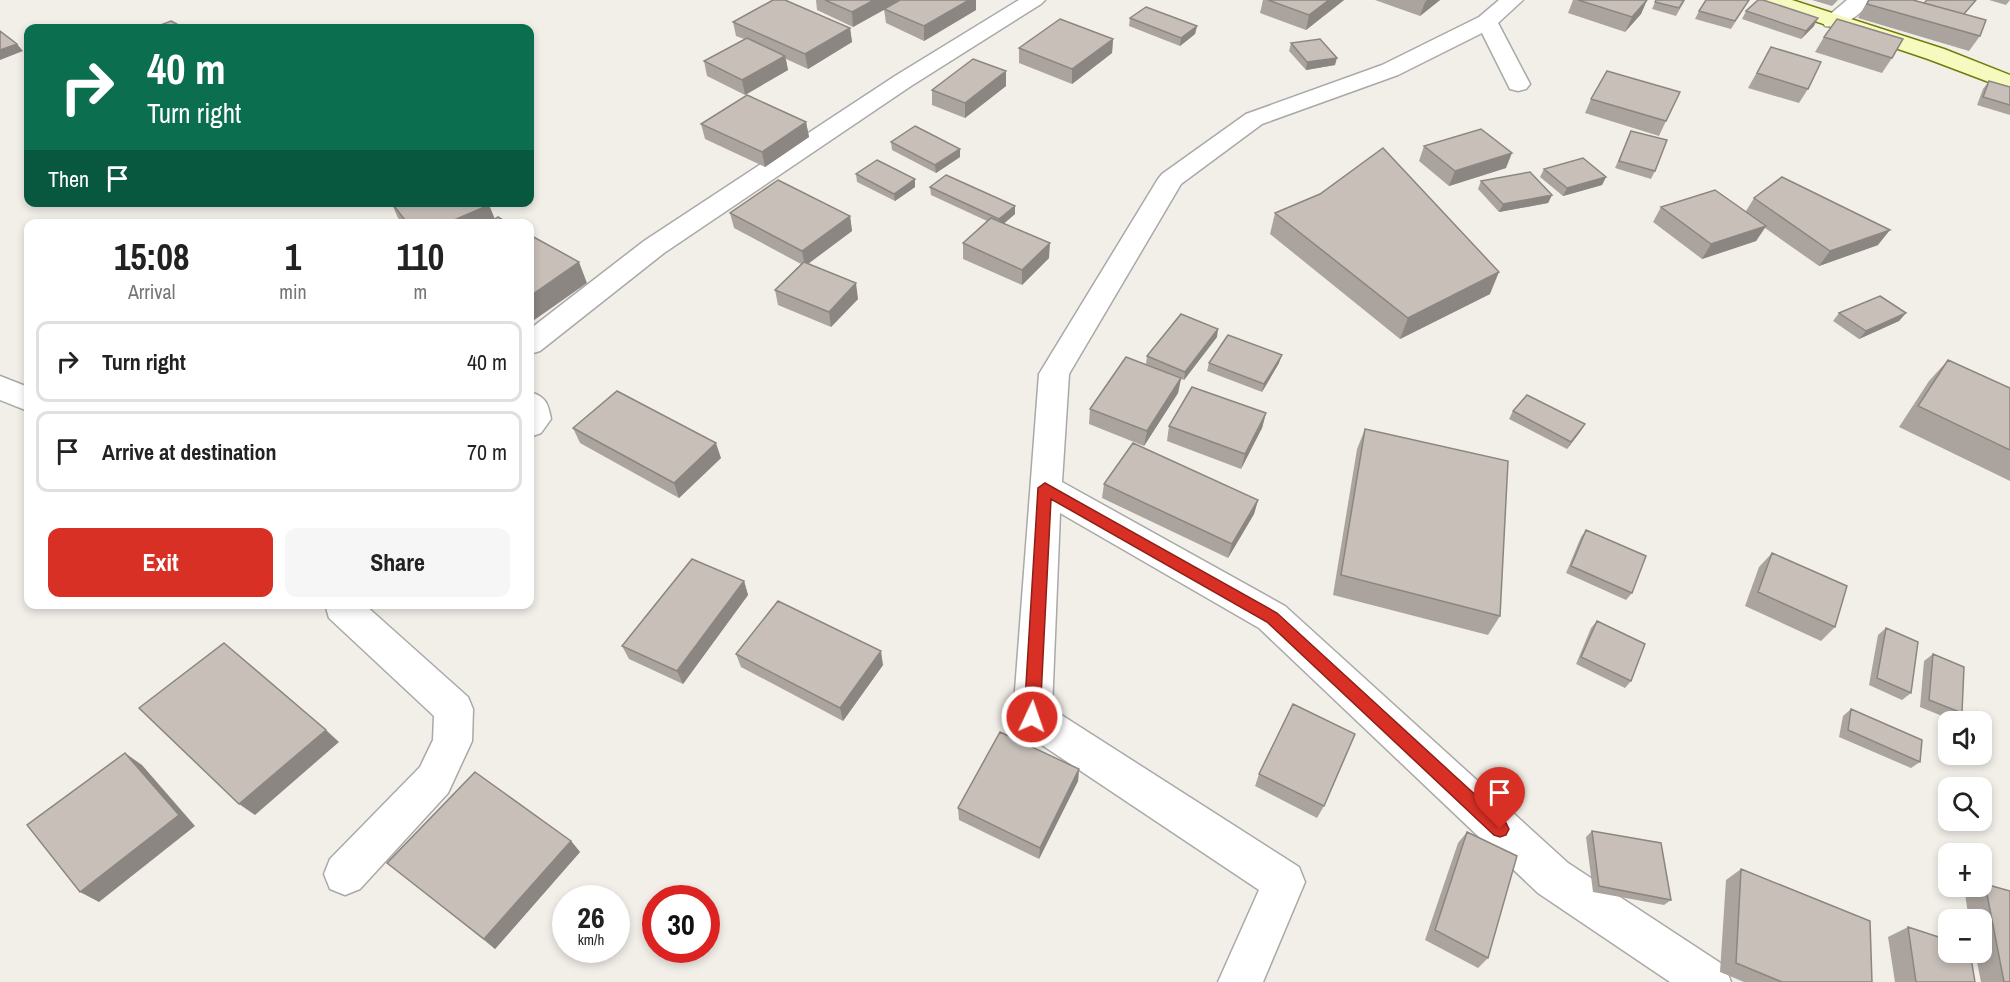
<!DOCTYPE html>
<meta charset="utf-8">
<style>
:root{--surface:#fff;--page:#f6f6f6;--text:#222;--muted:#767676;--line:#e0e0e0;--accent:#d93025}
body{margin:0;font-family:"Archivo Narrow",sans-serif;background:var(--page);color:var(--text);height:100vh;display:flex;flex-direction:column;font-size:22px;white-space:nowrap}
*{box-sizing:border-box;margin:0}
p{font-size:20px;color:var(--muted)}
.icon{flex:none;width:33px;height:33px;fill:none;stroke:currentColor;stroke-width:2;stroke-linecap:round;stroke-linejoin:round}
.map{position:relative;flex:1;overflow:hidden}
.details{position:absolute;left:24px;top:219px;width:510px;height:390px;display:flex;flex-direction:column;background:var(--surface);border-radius:12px;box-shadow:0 3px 9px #0003}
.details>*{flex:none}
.hud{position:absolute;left:24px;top:24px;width:510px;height:183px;border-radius:12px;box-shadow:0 3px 9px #0003;background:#0b6e4f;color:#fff;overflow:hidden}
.fabs{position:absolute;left:1938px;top:711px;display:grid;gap:12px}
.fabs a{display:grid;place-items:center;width:54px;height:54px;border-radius:12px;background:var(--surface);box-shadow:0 3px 9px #0003;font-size:30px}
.speed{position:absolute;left:552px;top:885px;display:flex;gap:12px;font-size:30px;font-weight:700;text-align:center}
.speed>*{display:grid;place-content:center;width:78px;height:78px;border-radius:50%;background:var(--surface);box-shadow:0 3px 9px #0003;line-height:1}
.speed small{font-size:15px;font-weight:400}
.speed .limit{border:9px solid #d22;background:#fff;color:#111}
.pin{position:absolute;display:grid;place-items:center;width:51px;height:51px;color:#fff;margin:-62px -26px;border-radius:50% 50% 50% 0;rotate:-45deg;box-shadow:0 0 6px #0007}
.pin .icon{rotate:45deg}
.me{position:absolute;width:66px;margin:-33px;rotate:3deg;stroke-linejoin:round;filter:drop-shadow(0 0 4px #0008)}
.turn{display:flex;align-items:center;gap:21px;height:126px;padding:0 24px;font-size:27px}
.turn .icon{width:78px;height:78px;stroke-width:2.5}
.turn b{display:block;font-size:42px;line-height:51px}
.then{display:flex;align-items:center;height:57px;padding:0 24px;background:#0003;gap:12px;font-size:22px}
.eta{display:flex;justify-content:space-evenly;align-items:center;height:102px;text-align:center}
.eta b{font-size:36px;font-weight:700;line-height:42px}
.button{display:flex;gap:12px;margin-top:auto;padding:12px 24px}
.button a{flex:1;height:69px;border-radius:12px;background:var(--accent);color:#fff;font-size:24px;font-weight:700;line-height:69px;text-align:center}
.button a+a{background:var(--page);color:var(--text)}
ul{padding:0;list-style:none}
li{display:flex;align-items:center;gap:18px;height:81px;margin:0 12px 9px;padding:0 12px;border:3px solid var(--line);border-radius:12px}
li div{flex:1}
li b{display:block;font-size:22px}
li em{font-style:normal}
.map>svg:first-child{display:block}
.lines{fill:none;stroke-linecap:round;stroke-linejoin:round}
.street-casing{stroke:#a9a9a9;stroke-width:3}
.secondary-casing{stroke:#707d05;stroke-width:3}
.street{fill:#fff;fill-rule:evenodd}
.secondary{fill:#f7fabf;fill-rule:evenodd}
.wall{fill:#aba49e}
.shaded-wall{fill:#8b8681}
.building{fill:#c7bfb8;stroke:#8b8681;stroke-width:1.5}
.route{fill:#d93025;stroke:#8d1f18;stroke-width:1.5}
</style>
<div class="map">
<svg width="2010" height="982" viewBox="0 0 2010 982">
<rect width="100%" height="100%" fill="#f2efe9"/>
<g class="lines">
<g class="street-casing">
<path id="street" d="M1019 0H1045L1041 4 911 86 664 253 540 351 530 354V329L644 241 895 76Z
M1499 0H1523L1498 23 1530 84 1526 89 1518 91 1510 89 1482 33 1398 75 1262 124 1181 184 1069 374 1062 482 1285 606 1568 863 1725 966 1731 982H1670L1538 893 1259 628 1060 513 1052 709 1299 867 1305 882 1263 982H1218L1259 890 1018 729 1013 717 1039 374 1158 179 1162 174 1246 114 1382 65 1479 17Z
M1847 0H1872C1863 13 1841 30 1825 26L1822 21Z
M0 376 28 387V411L0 400Z
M530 392C546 397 548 403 551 419L541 433 530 437Z
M325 604H364L468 697 473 709 472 741 448 793 360 889 345 895 330 889 324 874 330 859 420 767 433 740 434 716 329 618Z"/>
</g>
<g class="secondary-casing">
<path id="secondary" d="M1760 0H1792L1944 49 2010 75V90L1928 59 1764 4Z"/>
</g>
<use href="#street" class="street"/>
<use href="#secondary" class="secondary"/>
</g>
<path class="wall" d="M816 0H976V10L924 41 886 23 884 9 853 27 817 10Z
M1263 0H1344L1306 30 1260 13Z
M1375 0H1440L1420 16Z
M1573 0H1647L1641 14 1625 32 1568 13Z
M1656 0H1685L1676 16 1652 9Z
M1749 0 1731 29 1695 19 1699 11Z
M1812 0H1838L1832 6Z
M1868 0H1913L1965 14 1980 36 1969 51 1858 18Z
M1989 0H2010L2006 5Z
M1746 11 1814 26 1801 39 1742 19Z
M1130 18 1197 26 1195 34 1180 46 1129 26Z
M733 22 850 28 852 42 808 69 786 59 788 70 745 95 707 76 704 61 744 39 736 36Z
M1824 37 1892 58 1882 73 1815 52Z
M1113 39 1112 53 1072 84 1019 63V48Z
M1291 43 1335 65 1306 70 1289 51Z
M1771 47 1808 89 1799 103 1748 88Z
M1006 71V86L965 118 932 105V90Z
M1989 81 2010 87V115L1977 105 1983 89Z
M1591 99 1666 121 1659 136 1585 113Z
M806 122 809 137 765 167 705 139 701 124Z
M1631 131 1655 171 1651 179 1615 168Z
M891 142 960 157 936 173 892 150Z
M1424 146 1506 168 1449 186 1419 161Z
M1544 169 1606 177 1602 185 1563 196 1540 177Z
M856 174 915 179V187L895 201 857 182Z
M1481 181 1552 195 1548 203 1499 212 1478 189Z
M930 187 1015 214 1004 223 1049 258 1022 285 963 259V243L987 221 931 195Z
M1320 194 1490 294 1400 339 1270 234 1275 213Z
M1754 198 1878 245 1819 266 1765 228 1756 241 1702 259 1653 222 1661 207 1746 211Z
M391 202 489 205 495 219 488 224H403L398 218Z
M730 213 850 216 852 231 808 264 858 299 831 327 778 305 775 290 801 264 734 228Z
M1839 313H1906L1899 321 1859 339 1833 321Z
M1217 337 1184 380 1181 379 1178 393 1144 446 1089 424 1090 409 1164 372 1146 364 1147 356Z
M1948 360 2010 388V481L1899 427 1929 381Z
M1209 363H1279L1262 392 1207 371Z
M1513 411 1585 424 1580 432 1567 449 1509 419Z
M1266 413 1262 428 1241 469 1167 441 1169 426Z
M573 428 721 458 679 498 580 443Z
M1365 429 1500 616 1488 635 1333 595 1357 449Z
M1104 484 1258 500 1254 514 1228 558 1102 498Z
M1586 530 1632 593 1626 600 1566 573 1581 537Z
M1772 553 1835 627 1821 641 1745 606 1759 567Z
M744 581 748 595 683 684 629 659 622 646Z
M1597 621 1631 681 1625 688 1576 664 1591 628Z
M1886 628 1911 693 1902 700 1869 685 1878 635Z
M736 654 883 665 843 721 741 667Z
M1933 654 1962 713 1952 720 1920 707 1924 661Z
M1851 709 1920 762 1911 768 1839 737 1843 716Z
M1079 769 1078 781 1039 859 959 820 958 808Z
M1259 774 1324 806 1317 818 1255 786Z
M1592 831 1671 900 1664 905 1593 892 1586 837Z
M1467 832 1488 958 1478 968 1425 940 1458 843Z
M571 841 580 852 495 949 387 863Z
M1741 869 1872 982H1744L1720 972 1726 880Z
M1985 884 2010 982H1981L1975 952H1982V920H1969L1965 894Z
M1908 927 1975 982H1895L1888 937Z"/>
<path class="shaded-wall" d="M874 0H902L853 27 852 12Z
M969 0H976V10L924 41V26Z
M1329 0H1344L1306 30 1309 15Z
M1427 0H1440L1420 16 1425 2Z
M1647 0 1641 14 1625 32 1632 17Z
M1818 18 1814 26 1801 39 1806 31Z
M1197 26 1195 34 1180 46 1181 38Z
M850 28 852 42 808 69 805 54Z
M1113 39 1112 53 1072 84V69Z
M17 44 23 51 0 60V50Z
M785 56 788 70 745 95 742 80Z
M1337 58 1335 65 1306 70 1307 62Z
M1006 71V86L965 118V103Z
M806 122 809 137 765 167 762 152Z
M960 149V157L936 173 935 165Z
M1512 153 1506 168 1449 186 1455 171Z
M1606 177 1602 185 1563 196 1567 188Z
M915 179V187L895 201 894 194Z
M1552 195 1548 203 1499 212 1503 204Z
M489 205 495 220 487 224H445Z
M1015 206V214L1000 227 999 219Z
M850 216 852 231 805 266 802 251Z
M1766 226 1756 241 1702 259 1711 244Z
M1890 230 1878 245 1819 266 1830 251Z
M1050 243 1049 258 1022 285V270Z
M579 262 587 283 530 323V296Z
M1499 272 1490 294 1400 339 1408 318Z
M856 283 858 299 831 327 829 312Z
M1906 313 1899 321 1859 339 1866 331Z
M1218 329 1217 337 1184 380 1185 372Z
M1282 355 1279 363 1262 392 1264 384Z
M1181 378 1178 393 1144 446 1147 431Z
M1266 413 1262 428 1241 469 1245 454Z
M1585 424 1580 432 1567 449 1571 442Z
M716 443 721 458 679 498 674 483Z
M1258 500 1254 514 1228 558 1232 544Z
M744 581 748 595 683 684 677 671Z
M881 651 883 665 843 721 840 708Z
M326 730 339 742 255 815 239 804Z
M125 753 142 765 195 826 99 902 80 892Z
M1079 769 1078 781 1039 859 1040 848Z
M571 841 580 852 495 949 484 939Z"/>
<path class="building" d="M773 0H785L850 28 805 54 733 22Z
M825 0H874L852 12Z
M900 0H969L924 26 884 9Z
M1268 0H1329L1309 15Z
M1578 0H1647L1632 17Z
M1656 0H1684L1679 8 1655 2Z
M1706 0H1749L1735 21 1699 11Z
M1758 0H1763L1818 18 1806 31 1746 11Z
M1869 0H1913L1986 20 1980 36 1867 4Z
M1927 0H1976L1964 14 1924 3Z
M1146 7 1197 26 1181 38 1130 18Z
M1060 19 1113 39 1072 69 1019 48Z
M1837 19 1903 39 1892 58 1824 37Z
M171 21 184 28H153Z
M0 31 17 44 0 50Z
M747 38 785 56 742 80 704 61Z
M1320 39 1337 58 1307 62 1291 43Z
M1771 47 1821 62 1808 89 1757 73Z
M973 59 1006 71 965 103 932 90Z
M1607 71 1680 92 1666 121 1591 99Z
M1989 81 2010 87V105L1983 97Z
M747 95 806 122 762 152 701 124Z
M915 126 960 149 935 165 891 142Z
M1481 129 1512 153 1455 171 1424 146Z
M1631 131 1667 140 1655 171 1619 161Z
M1383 148 1499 272 1408 318 1275 213 1320 194Z
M1583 158 1606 177 1567 188 1544 169Z
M877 160 915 179 894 194 856 174Z
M1530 172 1552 195 1503 204 1481 181Z
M946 175 1015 206 999 219 930 187Z
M1782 177 1890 230 1830 251 1754 198Z
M778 180 850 216 802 251 730 213Z
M1715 190 1766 226 1711 244 1661 207Z
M391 202H487L489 205 445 224H408Z
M498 217 509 224H488Z
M991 218 1050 243 1022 270 963 243Z
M530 235 579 262 530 296Z
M804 262 856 283 829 312 775 290Z
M1880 296 1906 313 1866 331 1839 313Z
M1181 314 1218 329 1185 372 1147 356Z
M1228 335 1282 355 1264 384 1209 363Z
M1126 357 1181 378 1147 431 1090 409Z
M1948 360 2010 388V450L1918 406Z
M1192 387 1266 413 1245 454 1169 426Z
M617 391 716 443 674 483 573 428Z
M1527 395 1585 424 1571 442 1513 411Z
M1365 429 1508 461 1500 616 1341 575Z
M1133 443 1258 500 1232 544 1104 484Z
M1586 530 1646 556 1632 593 1571 566Z
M1772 553 1847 586 1835 627 1758 592Z
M692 559 744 581 677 671 622 646Z
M778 601 881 651 840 708 736 654Z
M1597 621 1645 644 1631 681 1581 657Z
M1886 628 1918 642 1911 693 1877 678Z
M224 643 326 730 239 804 139 708Z
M1933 654 1964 667 1962 713 1929 700Z
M1293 704 1355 734 1324 806 1259 774Z
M1851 709 1922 740 1920 762 1848 730Z
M1000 732 1079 769 1040 848 958 808Z
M125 753 179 815 80 892 27 825Z
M475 772 571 841 484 939 387 863Z
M1592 831 1661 843 1671 900 1599 886Z
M1467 832 1517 856 1488 958 1435 930Z
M1741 869 1870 921 1872 982H1782L1736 963Z
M1985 884 2010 891V982H2004Z
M1908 927 1948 940V952H1970L1975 982H1916Z"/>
<path class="route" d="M1045 483 1277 613 1506 823 1509 829 1506 835 1500 837 1494 835 1267 622 1051 499 1040 717 1038 722 1032 724 1027 722 1024 717 1038 488Z"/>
</svg>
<div class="fabs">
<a><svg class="icon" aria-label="sound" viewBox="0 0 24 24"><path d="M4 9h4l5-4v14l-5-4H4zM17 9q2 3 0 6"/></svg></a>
<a><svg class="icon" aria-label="search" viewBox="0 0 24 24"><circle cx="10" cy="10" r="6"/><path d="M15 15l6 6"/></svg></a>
<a>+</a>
<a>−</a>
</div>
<div class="speed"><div>26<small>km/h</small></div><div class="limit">30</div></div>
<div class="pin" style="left:1500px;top:829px;background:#d93025"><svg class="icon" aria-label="arrive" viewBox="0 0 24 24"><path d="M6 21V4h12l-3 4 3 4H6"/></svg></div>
<svg class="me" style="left:1032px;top:717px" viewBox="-20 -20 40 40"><circle r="17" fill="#d93025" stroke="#fff" stroke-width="3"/><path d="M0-11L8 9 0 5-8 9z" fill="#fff"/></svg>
<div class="hud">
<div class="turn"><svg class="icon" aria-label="right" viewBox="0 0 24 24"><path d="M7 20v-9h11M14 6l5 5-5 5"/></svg><div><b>40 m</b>Turn right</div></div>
<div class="then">Then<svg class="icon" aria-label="arrive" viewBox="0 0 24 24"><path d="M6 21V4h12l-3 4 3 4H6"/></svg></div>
</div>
<section class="details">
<div class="eta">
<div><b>15:08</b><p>Arrival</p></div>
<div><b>1</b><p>min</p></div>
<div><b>110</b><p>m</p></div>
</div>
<ul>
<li><svg class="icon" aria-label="right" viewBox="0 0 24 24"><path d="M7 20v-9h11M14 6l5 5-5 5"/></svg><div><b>Turn right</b></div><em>40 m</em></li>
<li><svg class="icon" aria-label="arrive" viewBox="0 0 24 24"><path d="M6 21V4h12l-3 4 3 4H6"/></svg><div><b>Arrive at destination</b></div><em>70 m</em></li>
</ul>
<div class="button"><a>Exit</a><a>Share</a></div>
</section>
</div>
